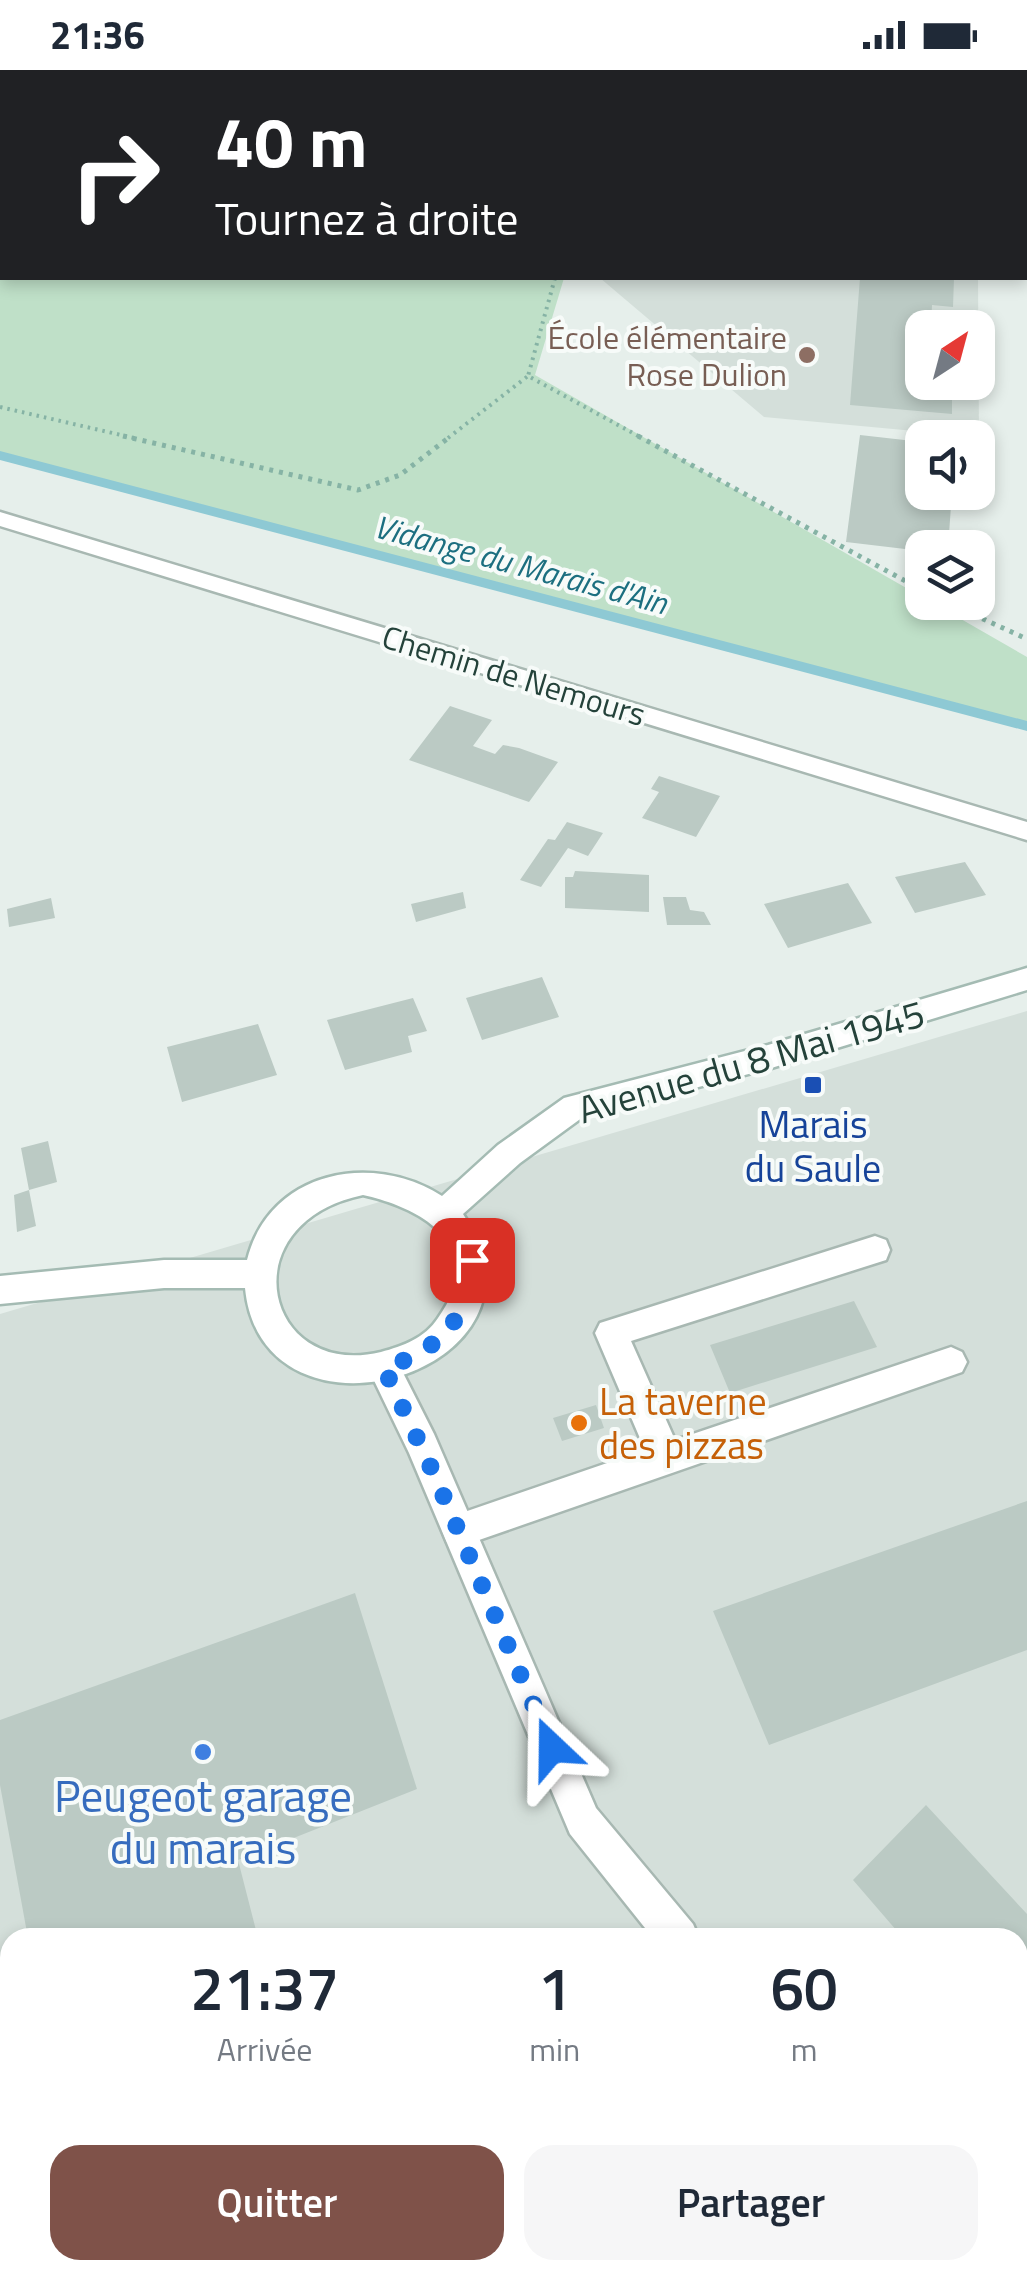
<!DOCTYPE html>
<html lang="fr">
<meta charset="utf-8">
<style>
:root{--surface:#fff;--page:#f6f6f7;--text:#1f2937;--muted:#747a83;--accent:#7f5249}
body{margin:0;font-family:"Titillium Web",sans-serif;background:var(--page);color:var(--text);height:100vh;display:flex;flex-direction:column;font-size:38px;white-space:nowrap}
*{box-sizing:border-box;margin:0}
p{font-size:32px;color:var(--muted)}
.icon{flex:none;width:55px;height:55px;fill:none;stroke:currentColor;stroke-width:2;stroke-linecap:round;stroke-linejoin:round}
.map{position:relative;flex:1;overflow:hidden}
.sheet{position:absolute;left:0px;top:1858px;width:1028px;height:352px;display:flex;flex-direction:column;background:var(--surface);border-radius:30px 30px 0 0;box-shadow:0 5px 15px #0003}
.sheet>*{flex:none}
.guide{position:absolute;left:0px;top:0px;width:1028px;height:210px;box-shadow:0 5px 15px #0003;background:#202124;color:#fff;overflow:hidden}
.needle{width:65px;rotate:36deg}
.tools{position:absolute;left:905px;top:240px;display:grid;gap:20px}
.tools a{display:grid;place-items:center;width:90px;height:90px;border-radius:20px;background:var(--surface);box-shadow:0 5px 15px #0003;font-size:50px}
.pin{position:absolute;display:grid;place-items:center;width:85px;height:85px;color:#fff;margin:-42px;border-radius:20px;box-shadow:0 5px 15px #0006}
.me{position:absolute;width:110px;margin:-55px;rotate:337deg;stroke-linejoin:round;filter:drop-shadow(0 0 8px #0008)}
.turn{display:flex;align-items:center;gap:35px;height:210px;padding:0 50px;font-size:45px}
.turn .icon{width:130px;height:130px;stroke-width:2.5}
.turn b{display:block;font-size:70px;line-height:85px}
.eta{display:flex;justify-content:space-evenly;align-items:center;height:170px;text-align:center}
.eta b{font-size:60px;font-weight:600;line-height:70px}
.action{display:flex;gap:20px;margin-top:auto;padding:20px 50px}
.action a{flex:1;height:115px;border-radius:30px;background:var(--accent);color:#fff;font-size:40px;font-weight:600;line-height:115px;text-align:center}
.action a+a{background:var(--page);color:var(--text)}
.status{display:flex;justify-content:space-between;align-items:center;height:70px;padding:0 50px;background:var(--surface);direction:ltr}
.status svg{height:28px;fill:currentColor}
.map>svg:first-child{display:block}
.built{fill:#d4dfda;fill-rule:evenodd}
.green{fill:#bfe0c8}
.water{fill:#8ec9d4}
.building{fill:#bbcac4}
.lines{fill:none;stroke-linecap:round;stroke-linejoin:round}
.service-casing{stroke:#a8b8b2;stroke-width:5}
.minor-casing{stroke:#a8b8b2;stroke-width:5}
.secondary-casing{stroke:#a4bbb3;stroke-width:5}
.path-far1{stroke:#86b3a5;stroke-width:4;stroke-dasharray:2.5 5;stroke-linecap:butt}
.path{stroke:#86b3a5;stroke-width:5;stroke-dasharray:4 6;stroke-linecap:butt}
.service{fill:#fff;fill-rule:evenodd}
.minor{fill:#fff;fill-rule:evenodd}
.secondary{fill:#fff;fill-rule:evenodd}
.route{stroke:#1a73e8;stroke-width:18;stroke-dasharray:0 32.4}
.education-dot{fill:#8d6e63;stroke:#f7fbf9;stroke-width:4}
.transit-dot{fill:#1a4fb4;stroke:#f7fbf9;stroke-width:4}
.food-dot{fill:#e8710a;stroke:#f7fbf9;stroke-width:4}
.shop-dot{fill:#3f7fe0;stroke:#f7fbf9;stroke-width:4}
.labels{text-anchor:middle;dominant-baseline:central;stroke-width:8;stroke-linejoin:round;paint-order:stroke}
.far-education-label{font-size:32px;fill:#785e54;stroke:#f7fbf9;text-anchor:end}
.far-water-label{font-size:32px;font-style:italic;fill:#1c6f80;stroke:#f7fbf9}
.far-street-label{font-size:32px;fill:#24423a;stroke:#f7fbf9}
.street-label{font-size:38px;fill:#24423a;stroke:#f7fbf9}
.transit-label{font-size:38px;fill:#164399;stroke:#f7fbf9}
.food-label{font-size:38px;fill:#c56008;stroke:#f7fbf9;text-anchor:start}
.near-shop-label{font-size:45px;fill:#366cbe;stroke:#f7fbf9}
</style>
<div class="status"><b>21:36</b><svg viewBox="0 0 49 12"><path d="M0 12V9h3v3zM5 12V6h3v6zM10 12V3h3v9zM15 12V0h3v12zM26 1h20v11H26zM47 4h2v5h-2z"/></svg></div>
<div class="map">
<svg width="1027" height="2208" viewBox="0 0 1027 2208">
<rect width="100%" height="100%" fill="#e6efeb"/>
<path class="built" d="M600 208H978L979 367 764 347ZM922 258H978V312H922Z
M1027 941V2208H5L0 2179V1244ZM10 1868H1018V2200H10Z"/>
<path class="green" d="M0 0 97 2H2V208H564L535 305 922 527V532L933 533 1027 587V658L0 386Z
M174 0H1027V30L1025 2H153Z"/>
<path class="water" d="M0 381 1027 651V661L0 390Z"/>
<path class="building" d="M860 208H954L953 237 932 235 931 258H922V312L952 313V344L850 335Z
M860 365 922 372V422H952L948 478 922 481 846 472Z
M450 636 492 650 473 676 495 684 503 675 519 678 558 692 529 732 409 690Z
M659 706 720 726 696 767 642 748 659 722 651 719Z
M567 752 603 763 588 786 568 778 541 817 520 810 548 769 555 770Z
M965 792 986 825 915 843 895 807Z
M575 801 649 805V842L565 838V807H573Z
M848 813 872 853 788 878 764 834Z
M463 822 466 838 416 852 411 834Z
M663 827H686L690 840 704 842 711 855H667Z
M51 828 55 848 9 857 7 839Z
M542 907 559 947 482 970 466 928Z
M413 928 427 961 408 966 412 982 345 1000 327 950Z
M258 954 277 1005 182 1032 167 977Z
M48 1071 57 1112 29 1120 36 1156 17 1162 14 1125 29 1120 21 1078Z
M854 1231 877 1277 730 1323 710 1275Z
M596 1335 604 1358 562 1371 553 1348Z
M1027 1431V1580L769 1675 713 1541Z
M355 1523 417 1719 238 1790 258 1868H28L0 1715V1650Z
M926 1735 1027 1844V1947L1018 1957V1868H903L853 1810Z"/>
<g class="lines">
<g class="service-casing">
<path id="service" d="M875 1166 886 1170 890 1180 886 1190 631 1271 675 1370 951 1277 962 1282 967 1292 962 1302 459 1477 447 1472 442 1460 447 1448 645 1380 595 1263 600 1253Z"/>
</g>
<g class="minor-casing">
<path id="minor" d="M0 442 1027 752V770L0 456Z
M384 1283 395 1287 434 1364 596 1738 693 1854 699 1868H653L570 1764 409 1383 368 1298 373 1287Z
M931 2200H978L981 2208H934Z"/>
</g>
<g class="secondary-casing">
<path id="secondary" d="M1027 898V920L768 999 583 1047 520 1093 463 1144C570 1302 262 1393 245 1218H164L0 1234V1206L164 1190H247C269 1101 372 1081 442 1126L498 1075 564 1028 768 975ZM363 1125C426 1139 488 1178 438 1248 425 1268 403 1276 381 1282 264 1310 228 1153 363 1125Z"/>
</g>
<path class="path-far1" d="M401 2 407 0
M555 208 528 306 642 368
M0 337 134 368
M448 368 528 306"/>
<path class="path" d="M123 366 358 420 400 405 451 366
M638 366 922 520
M946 532 1027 569"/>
<use href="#service" class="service"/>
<use href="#minor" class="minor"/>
<use href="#secondary" class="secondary"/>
</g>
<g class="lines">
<path class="route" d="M472 1190C470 1249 439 1280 384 1298L434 1404 552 1678"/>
</g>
<circle class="education-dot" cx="807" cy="285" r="10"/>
<rect class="transit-dot" x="803" y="1005" width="20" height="20" rx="5"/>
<circle class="food-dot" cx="579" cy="1353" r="10"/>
<circle class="shop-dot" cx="203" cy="1682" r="10"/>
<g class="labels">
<g class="far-education-label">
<text x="787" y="267">École élémentaire<tspan x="787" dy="37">Rose Dulion</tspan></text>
</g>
<g class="far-water-label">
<text transform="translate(521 494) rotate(15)">Vidange du Marais d'Ain</text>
</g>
<g class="far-street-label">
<text transform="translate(514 605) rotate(17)">Chemin de Nemours</text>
</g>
<g class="street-label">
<text transform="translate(751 991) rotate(-16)">Avenue du 8 Mai 1945</text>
</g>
<g class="transit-label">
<text x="813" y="1054">Marais<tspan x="813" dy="44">du Saule</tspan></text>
</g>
<g class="food-label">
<text x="599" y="1331">La taverne<tspan x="599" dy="44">des pizzas</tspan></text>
</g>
<g class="near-shop-label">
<text x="203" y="1725">Peugeot garage<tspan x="203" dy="52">du marais</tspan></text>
</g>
</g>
</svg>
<div class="tools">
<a><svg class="needle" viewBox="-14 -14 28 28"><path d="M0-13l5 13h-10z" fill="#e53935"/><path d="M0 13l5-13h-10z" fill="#747a83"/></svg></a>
<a><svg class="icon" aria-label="sound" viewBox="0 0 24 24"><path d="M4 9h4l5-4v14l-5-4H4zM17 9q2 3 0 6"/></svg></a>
<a><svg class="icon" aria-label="layers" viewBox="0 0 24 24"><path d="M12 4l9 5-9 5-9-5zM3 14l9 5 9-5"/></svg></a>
</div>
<div class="pin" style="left:472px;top:1190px;background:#d93025"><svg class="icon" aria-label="arrive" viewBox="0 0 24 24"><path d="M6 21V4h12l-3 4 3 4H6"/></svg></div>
<svg class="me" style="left:552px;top:1678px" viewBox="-20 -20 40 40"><path d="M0-17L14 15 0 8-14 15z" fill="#1a73e8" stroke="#fff" stroke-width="4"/></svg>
<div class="guide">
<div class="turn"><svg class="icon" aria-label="right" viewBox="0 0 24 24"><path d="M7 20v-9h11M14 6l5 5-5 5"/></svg><div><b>40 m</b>Tournez à droite</div></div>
</div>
<section class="sheet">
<div class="eta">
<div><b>21:37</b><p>Arrivée</p></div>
<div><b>1</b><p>min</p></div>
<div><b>60</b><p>m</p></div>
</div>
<div class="action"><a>Quitter</a><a>Partager</a></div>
</section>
</div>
